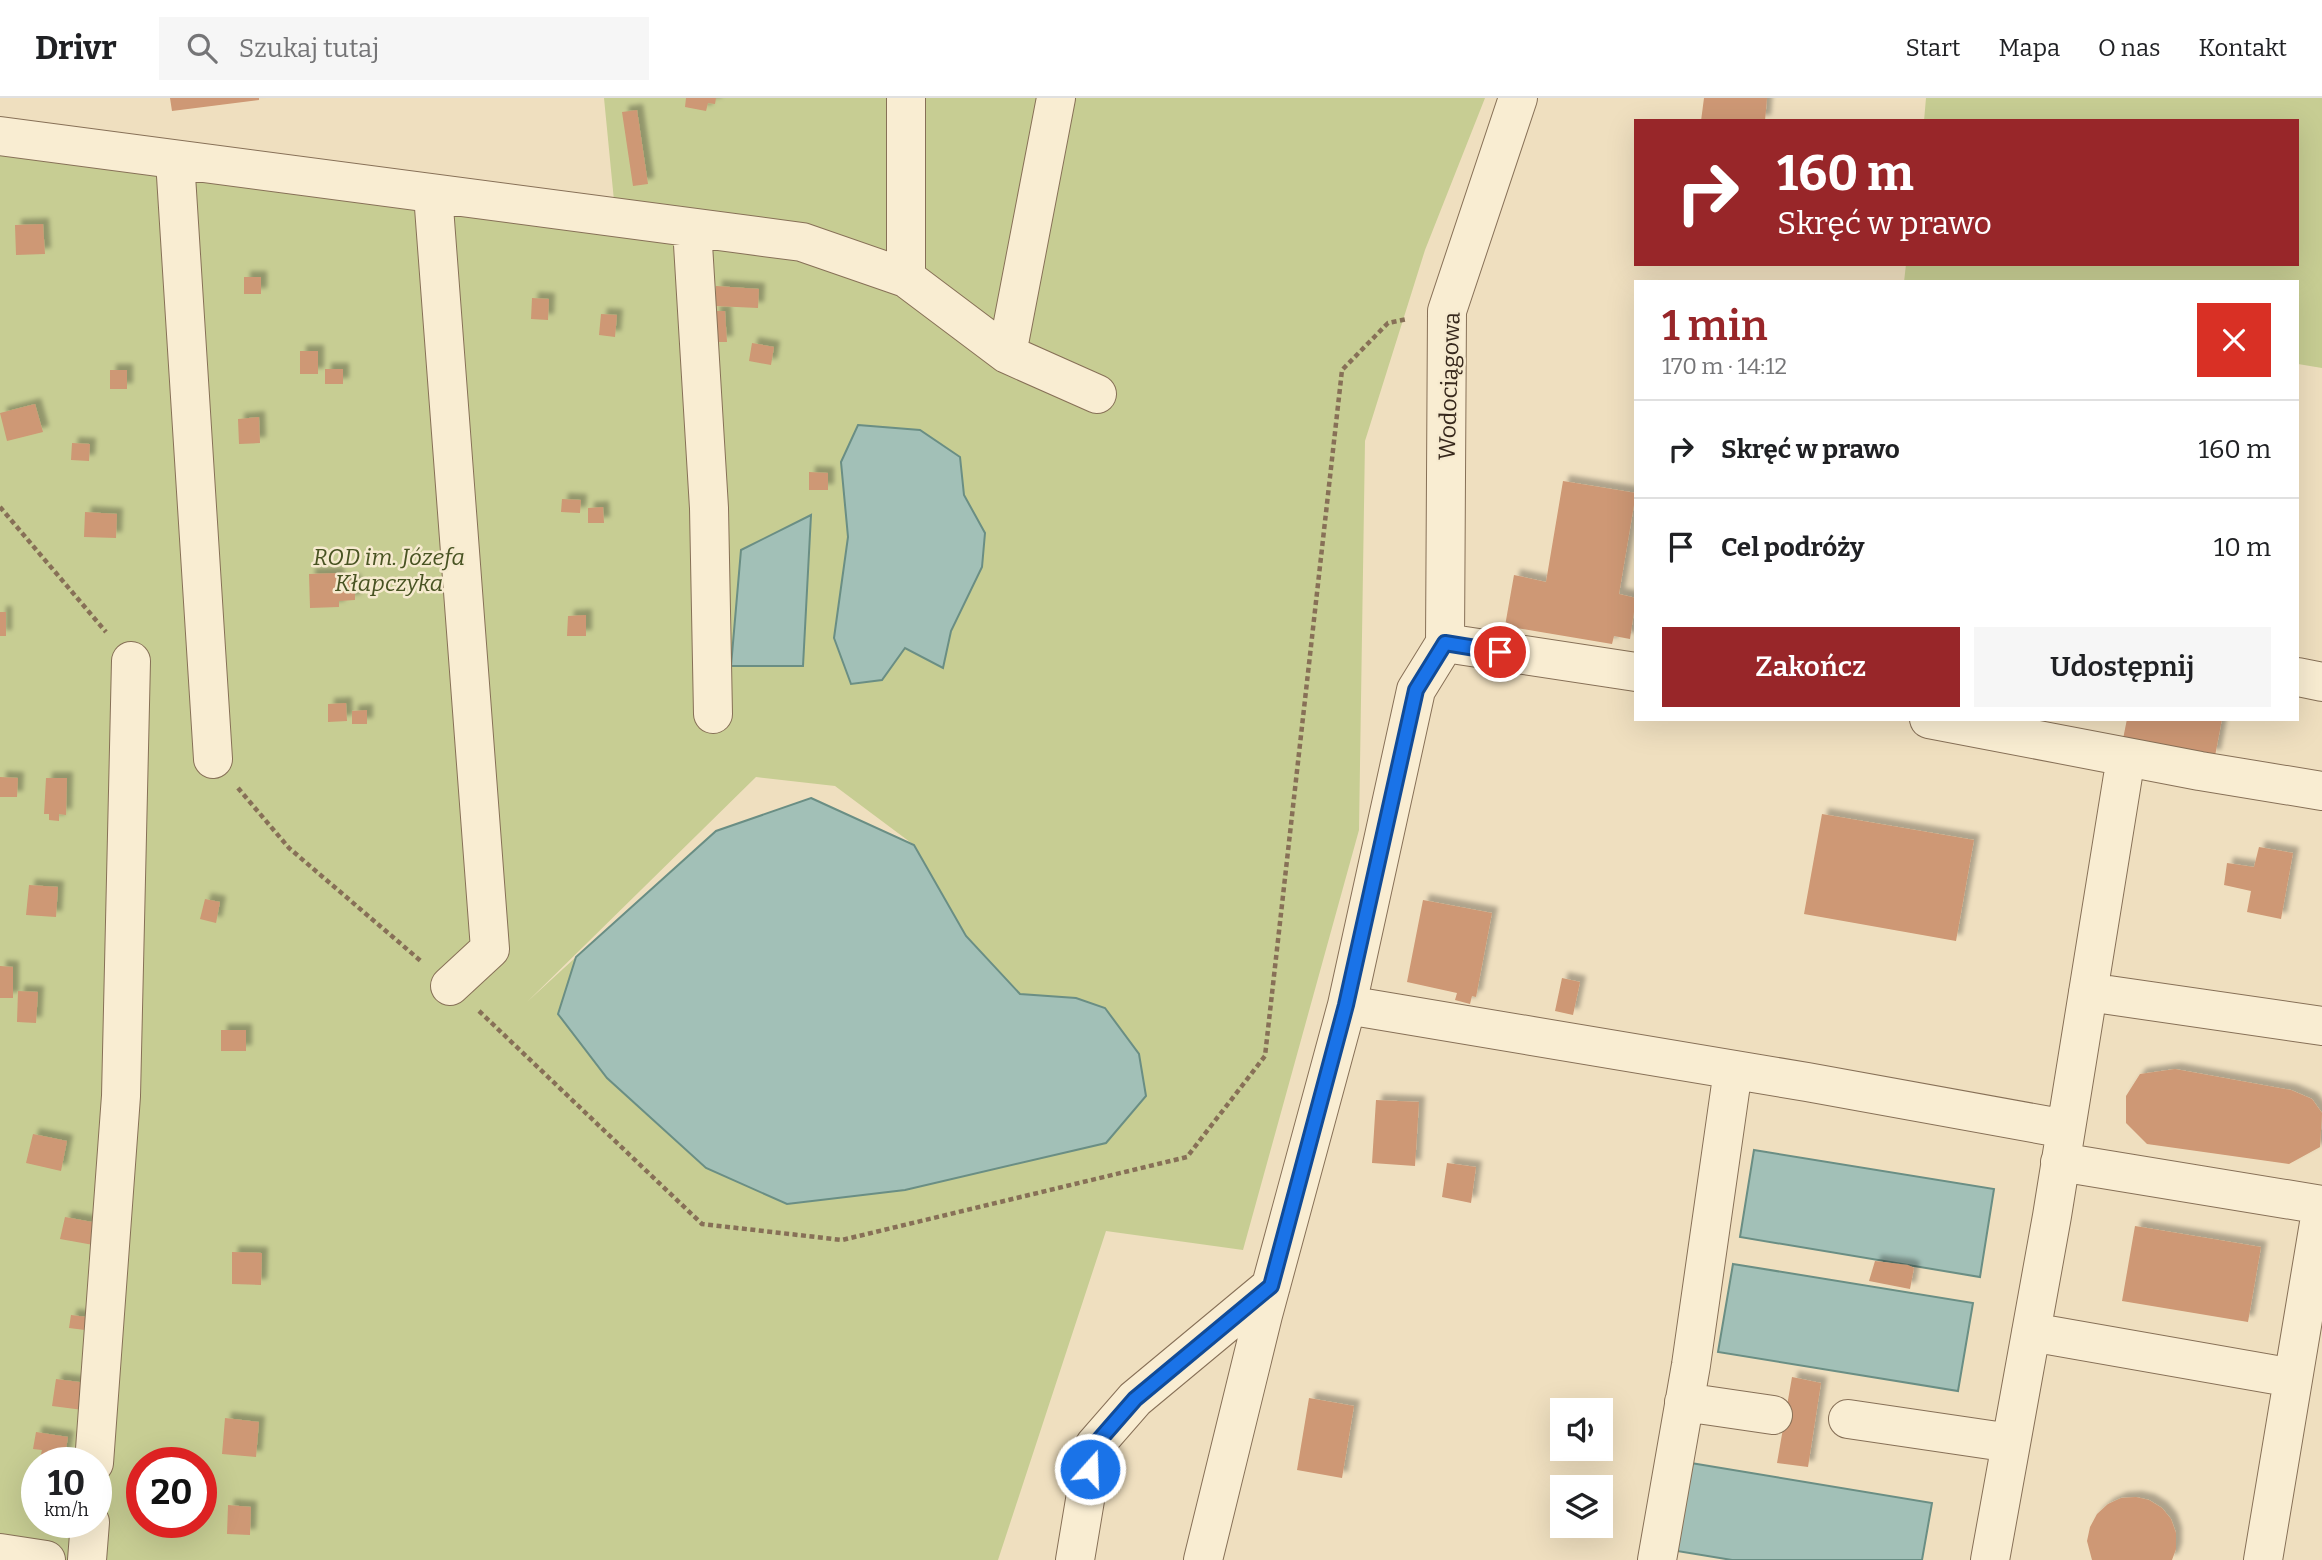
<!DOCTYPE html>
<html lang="pl">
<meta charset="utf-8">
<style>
:root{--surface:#fff;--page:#f6f6f6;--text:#202124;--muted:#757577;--line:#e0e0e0;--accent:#982629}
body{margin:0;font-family:Bitter,serif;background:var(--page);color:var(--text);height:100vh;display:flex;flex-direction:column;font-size:26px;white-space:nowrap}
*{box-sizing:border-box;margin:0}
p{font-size:23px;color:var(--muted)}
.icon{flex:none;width:38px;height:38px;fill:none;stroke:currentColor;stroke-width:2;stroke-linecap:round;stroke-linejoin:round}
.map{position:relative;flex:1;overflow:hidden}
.side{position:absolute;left:1634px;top:182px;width:665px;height:441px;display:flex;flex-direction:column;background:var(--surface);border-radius:0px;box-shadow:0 7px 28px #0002}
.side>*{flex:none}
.banner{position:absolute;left:1634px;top:21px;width:665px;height:147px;border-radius:0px;box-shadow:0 7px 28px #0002;background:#982629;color:#fff;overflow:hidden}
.tools{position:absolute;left:1550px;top:1300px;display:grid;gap:14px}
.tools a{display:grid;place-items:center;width:63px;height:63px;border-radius:0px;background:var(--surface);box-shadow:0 7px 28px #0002;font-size:35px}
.speed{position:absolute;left:21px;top:1349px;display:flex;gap:14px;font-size:35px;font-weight:700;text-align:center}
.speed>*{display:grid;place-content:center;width:91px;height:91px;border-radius:50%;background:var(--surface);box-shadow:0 7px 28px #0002;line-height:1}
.speed small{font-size:18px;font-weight:400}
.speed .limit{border:10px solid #d22;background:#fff;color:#111}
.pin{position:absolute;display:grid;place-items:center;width:60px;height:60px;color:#fff;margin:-30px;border:4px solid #fff;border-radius:50%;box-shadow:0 2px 7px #0007}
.me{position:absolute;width:77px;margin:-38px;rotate:20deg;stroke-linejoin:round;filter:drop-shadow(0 0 5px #0008)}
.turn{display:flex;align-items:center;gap:24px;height:147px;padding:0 28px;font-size:32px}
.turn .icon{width:91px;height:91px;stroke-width:2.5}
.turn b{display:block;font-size:49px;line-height:60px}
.round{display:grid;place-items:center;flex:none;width:74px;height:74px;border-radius:0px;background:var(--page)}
.head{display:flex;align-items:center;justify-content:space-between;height:119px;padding:0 28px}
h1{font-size:42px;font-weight:600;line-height:52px;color:var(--accent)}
.button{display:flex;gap:14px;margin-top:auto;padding:14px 28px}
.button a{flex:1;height:80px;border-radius:0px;background:var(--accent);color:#fff;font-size:28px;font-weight:600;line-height:80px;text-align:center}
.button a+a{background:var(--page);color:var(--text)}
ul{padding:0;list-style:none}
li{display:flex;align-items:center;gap:21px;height:98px;padding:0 28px;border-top:2px solid var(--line)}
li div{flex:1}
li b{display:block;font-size:26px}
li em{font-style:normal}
header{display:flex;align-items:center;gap:42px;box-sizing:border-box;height:98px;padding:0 35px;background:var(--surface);border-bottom:2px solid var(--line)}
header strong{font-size:33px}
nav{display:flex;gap:38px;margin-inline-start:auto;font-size:24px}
.search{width:490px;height:63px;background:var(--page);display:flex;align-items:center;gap:18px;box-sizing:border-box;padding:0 24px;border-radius:0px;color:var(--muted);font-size:26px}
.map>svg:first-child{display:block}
.green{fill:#c7cd93;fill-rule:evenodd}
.water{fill:#a2c0b7;stroke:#6a8e84;stroke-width:2}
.building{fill:#ce9874;filter:url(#shadow)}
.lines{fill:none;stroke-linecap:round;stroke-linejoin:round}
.minor-casing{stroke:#877057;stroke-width:40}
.path{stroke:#877057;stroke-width:4.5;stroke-dasharray:5 3.5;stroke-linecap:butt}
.minor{stroke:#f9edd2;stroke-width:38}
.route-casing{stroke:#114b97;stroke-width:18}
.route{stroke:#1a73e8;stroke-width:12}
.labels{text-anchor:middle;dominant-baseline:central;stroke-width:5;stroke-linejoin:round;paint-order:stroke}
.street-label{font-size:23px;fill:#37281c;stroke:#f6eacf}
.park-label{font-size:23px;font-style:italic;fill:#485322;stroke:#f6eacf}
</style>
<header>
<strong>Drivr</strong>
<div class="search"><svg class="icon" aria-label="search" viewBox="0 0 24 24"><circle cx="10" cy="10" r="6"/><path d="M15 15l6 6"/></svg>Szukaj tutaj</div>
<nav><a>Start</a><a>Mapa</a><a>O nas</a><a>Kontakt</a></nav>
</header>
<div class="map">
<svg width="2322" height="1462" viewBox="0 0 2322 1462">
<defs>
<filter id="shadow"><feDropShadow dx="6" dy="-6" stdDeviation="2" flood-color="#0004"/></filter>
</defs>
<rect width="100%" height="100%" fill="#efdfbf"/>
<path class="green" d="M604 0H1485L1425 152 1365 343 1359 732 1243 1152 1106 1133 998 1462H0V26L615 113ZM756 679 835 688 914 747 966 838 1020 896 1076 900 1106 1045 905 1092 787 1106 558 916 576 859 527 904ZM37 1365H96V1424H37ZM142 1365H201V1424H142Z
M1926 0H2322V270L2298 266V184H1904L1906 166H2298V23H1924Z"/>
<path class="water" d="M858 327 920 332 960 359 964 397 985 435 982 469 951 533 943 570 905 550 882 582 851 586 834 540 848 439 841 364Z
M811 417 803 568H731L741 452Z
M811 700 914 747 966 838 1020 896 1076 900 1105 910 1139 956 1146 998 1106 1045 905 1092 787 1106 706 1070 607 980 558 916 576 859 716 733Z
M1754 1052 1994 1091 1980 1179 1740 1139Z
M1733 1166 1973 1205 1958 1293 1718 1254Z
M1691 1365 1932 1405 1922 1462H1732L1677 1453Z"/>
<path class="building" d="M170 0H259V2L172 13Z
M686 0H716L715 6 708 5 706 13 685 9Z
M1704 0H1767L1765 23H1701Z
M637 12 648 86 633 88 622 14Z
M43 126 45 156 16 157 15 127Z
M244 179H261V196H244Z
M716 188 759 191 758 210 715 208Z
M532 200 549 201 548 222 531 221Z
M714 213H725L727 244H715Z
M601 216 617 217 615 239 599 237Z
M752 245 774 249 771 267 749 263Z
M300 253H318V276H300Z
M325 271H343V286H325Z
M110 272H127V291H110Z
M35 306 43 334 7 343 0 315Z
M259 319 260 345 239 346 238 321Z
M72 345 90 346 89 363 71 362Z
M809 374 828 375V392H809Z
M1563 383 1636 395 1619 496 1636 500 1630 541 1614 538 1612 546 1505 528 1514 477 1546 484Z
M562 401 581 402 580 415 561 414Z
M603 409 604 425H588V410Z
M85 414 117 416 116 440 84 439Z
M338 475V483L355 482V502L339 503V509L310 510 309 476Z
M0 514H6V538H0Z
M586 517V538H567L568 518Z
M346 605 347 623 328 624V606Z
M367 612V626H352V613Z
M2127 621H2222L2215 658 2123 641Z
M0 679 18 680 17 699H0Z
M46 680H67L66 717 59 716V723L49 722V716H44Z
M1822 716 1974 742 1956 843 1804 816Z
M2259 749 2293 755 2281 821 2247 814 2251 793 2224 787 2227 765 2254 769Z
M29 787 58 789 56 819 26 817Z
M205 801 220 804 216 825 200 821Z
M1423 802 1492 815 1476 899 1472 898 1470 906 1455 902 1457 895 1407 884Z
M0 868 13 869V900H0Z
M1562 880 1580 884 1573 917 1555 913Z
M18 893 38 894 36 925 17 924Z
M221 932H246V953H221Z
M2175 971 2291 992 2312 1001 2322 1015 2320 1049 2289 1066 2147 1046 2126 1025V998L2140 976Z
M1376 1002 1419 1004 1415 1068 1372 1065Z
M33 1036 67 1043 61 1073 26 1065Z
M1447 1065 1476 1069 1471 1105 1442 1099Z
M65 1119 103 1126 99 1148 60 1141Z
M2135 1128 2261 1149 2248 1224 2122 1203Z
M232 1154 262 1155 261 1187 232 1186Z
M1875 1163 1908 1167 1914 1170 1910 1191 1869 1183Z
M71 1217 95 1220 93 1233 69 1230Z
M1792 1279 1821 1285 1808 1369 1777 1365Z
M56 1281 87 1285 83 1312 52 1308Z
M1309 1300 1354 1308 1342 1380 1297 1372Z
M225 1320 259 1324 256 1359 222 1356Z
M36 1334 68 1339 64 1363 40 1360 42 1352 33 1351Z
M2136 1399 2149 1402 2162 1410 2171 1421 2176 1435V1451L2172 1462H2092L2087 1443 2090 1429 2097 1416 2108 1406 2121 1400Z
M228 1407 251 1409 250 1437 227 1436Z"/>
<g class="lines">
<g class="minor-casing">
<path id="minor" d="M0 38 802 144 906 180 1007 256 1097 296
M175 62 213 661
M433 96 490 851 450 888
M692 130 709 410 713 616
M906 180V0
M1007 256 1056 0
M1445 545 1447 213 1518 0
M1445 545 1636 574
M2298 579 2322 584
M1929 621 2200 673 2322 693
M2088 894 2322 928
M1347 907 1807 984 2066 1031
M2060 1064 2322 1107
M2031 1234 2293 1280
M1684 1304 1773 1317
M1848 1321 2011 1345
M94 1365 121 998 131 563
M0 1455 46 1462
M87 1462 90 1424
M1075 1462 1094 1348 1135 1301 1271 1188
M1203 1462 1263 1217 1347 907 1416 592 1445 545
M1657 1462 1691 1267 1733 972
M1990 1462 2052 1118 2126 659
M2263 1462 2322 1107"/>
</g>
<path class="path" d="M0 409 106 534
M238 690 289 750 422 864
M479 913 702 1126 842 1142 1187 1059 1265 958 1342 272 1388 225 1407 221"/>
<use href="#minor" class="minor"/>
</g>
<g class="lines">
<g class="route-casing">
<path id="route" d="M1090 1371 1094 1348 1135 1301 1271 1188 1346 907 1416 592 1445 545 1500 554"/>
</g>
<use href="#route" class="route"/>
</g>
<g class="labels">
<g class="street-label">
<text transform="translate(1449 288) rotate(-88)">Wodociągowa</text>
</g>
<g class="park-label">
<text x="389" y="459">ROD im. Józefa<tspan x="389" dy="26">Kłapczyka</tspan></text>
</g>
</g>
</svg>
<div class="tools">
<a><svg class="icon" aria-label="sound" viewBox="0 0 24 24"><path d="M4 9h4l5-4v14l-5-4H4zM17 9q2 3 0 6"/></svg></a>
<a><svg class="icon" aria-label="layers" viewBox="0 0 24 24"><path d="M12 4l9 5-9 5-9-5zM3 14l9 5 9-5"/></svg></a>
</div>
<div class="speed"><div>10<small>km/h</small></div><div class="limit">20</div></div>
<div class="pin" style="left:1500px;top:554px;background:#d93025"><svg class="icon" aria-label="arrive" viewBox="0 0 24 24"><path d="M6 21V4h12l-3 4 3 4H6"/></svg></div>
<svg class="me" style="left:1090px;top:1371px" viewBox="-20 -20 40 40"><circle r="17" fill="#1a73e8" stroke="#fff" stroke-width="3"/><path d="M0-11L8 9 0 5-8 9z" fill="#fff"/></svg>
<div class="banner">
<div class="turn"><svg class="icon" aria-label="right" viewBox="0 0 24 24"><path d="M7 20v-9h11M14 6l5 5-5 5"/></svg><div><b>160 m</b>Skręć w prawo</div></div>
</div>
<section class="side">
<div class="head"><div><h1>1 min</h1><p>170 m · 14:12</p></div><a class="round" style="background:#d93025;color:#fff"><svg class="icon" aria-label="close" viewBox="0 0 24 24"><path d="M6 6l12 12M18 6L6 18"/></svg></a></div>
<ul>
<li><svg class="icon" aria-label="right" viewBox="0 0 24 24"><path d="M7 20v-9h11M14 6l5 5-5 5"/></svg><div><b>Skręć w prawo</b></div><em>160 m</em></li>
<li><svg class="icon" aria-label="arrive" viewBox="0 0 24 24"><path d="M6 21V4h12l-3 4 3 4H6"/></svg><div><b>Cel podróży</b></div><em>10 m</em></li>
</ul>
<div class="button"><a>Zakończ</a><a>Udostępnij</a></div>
</section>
</div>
